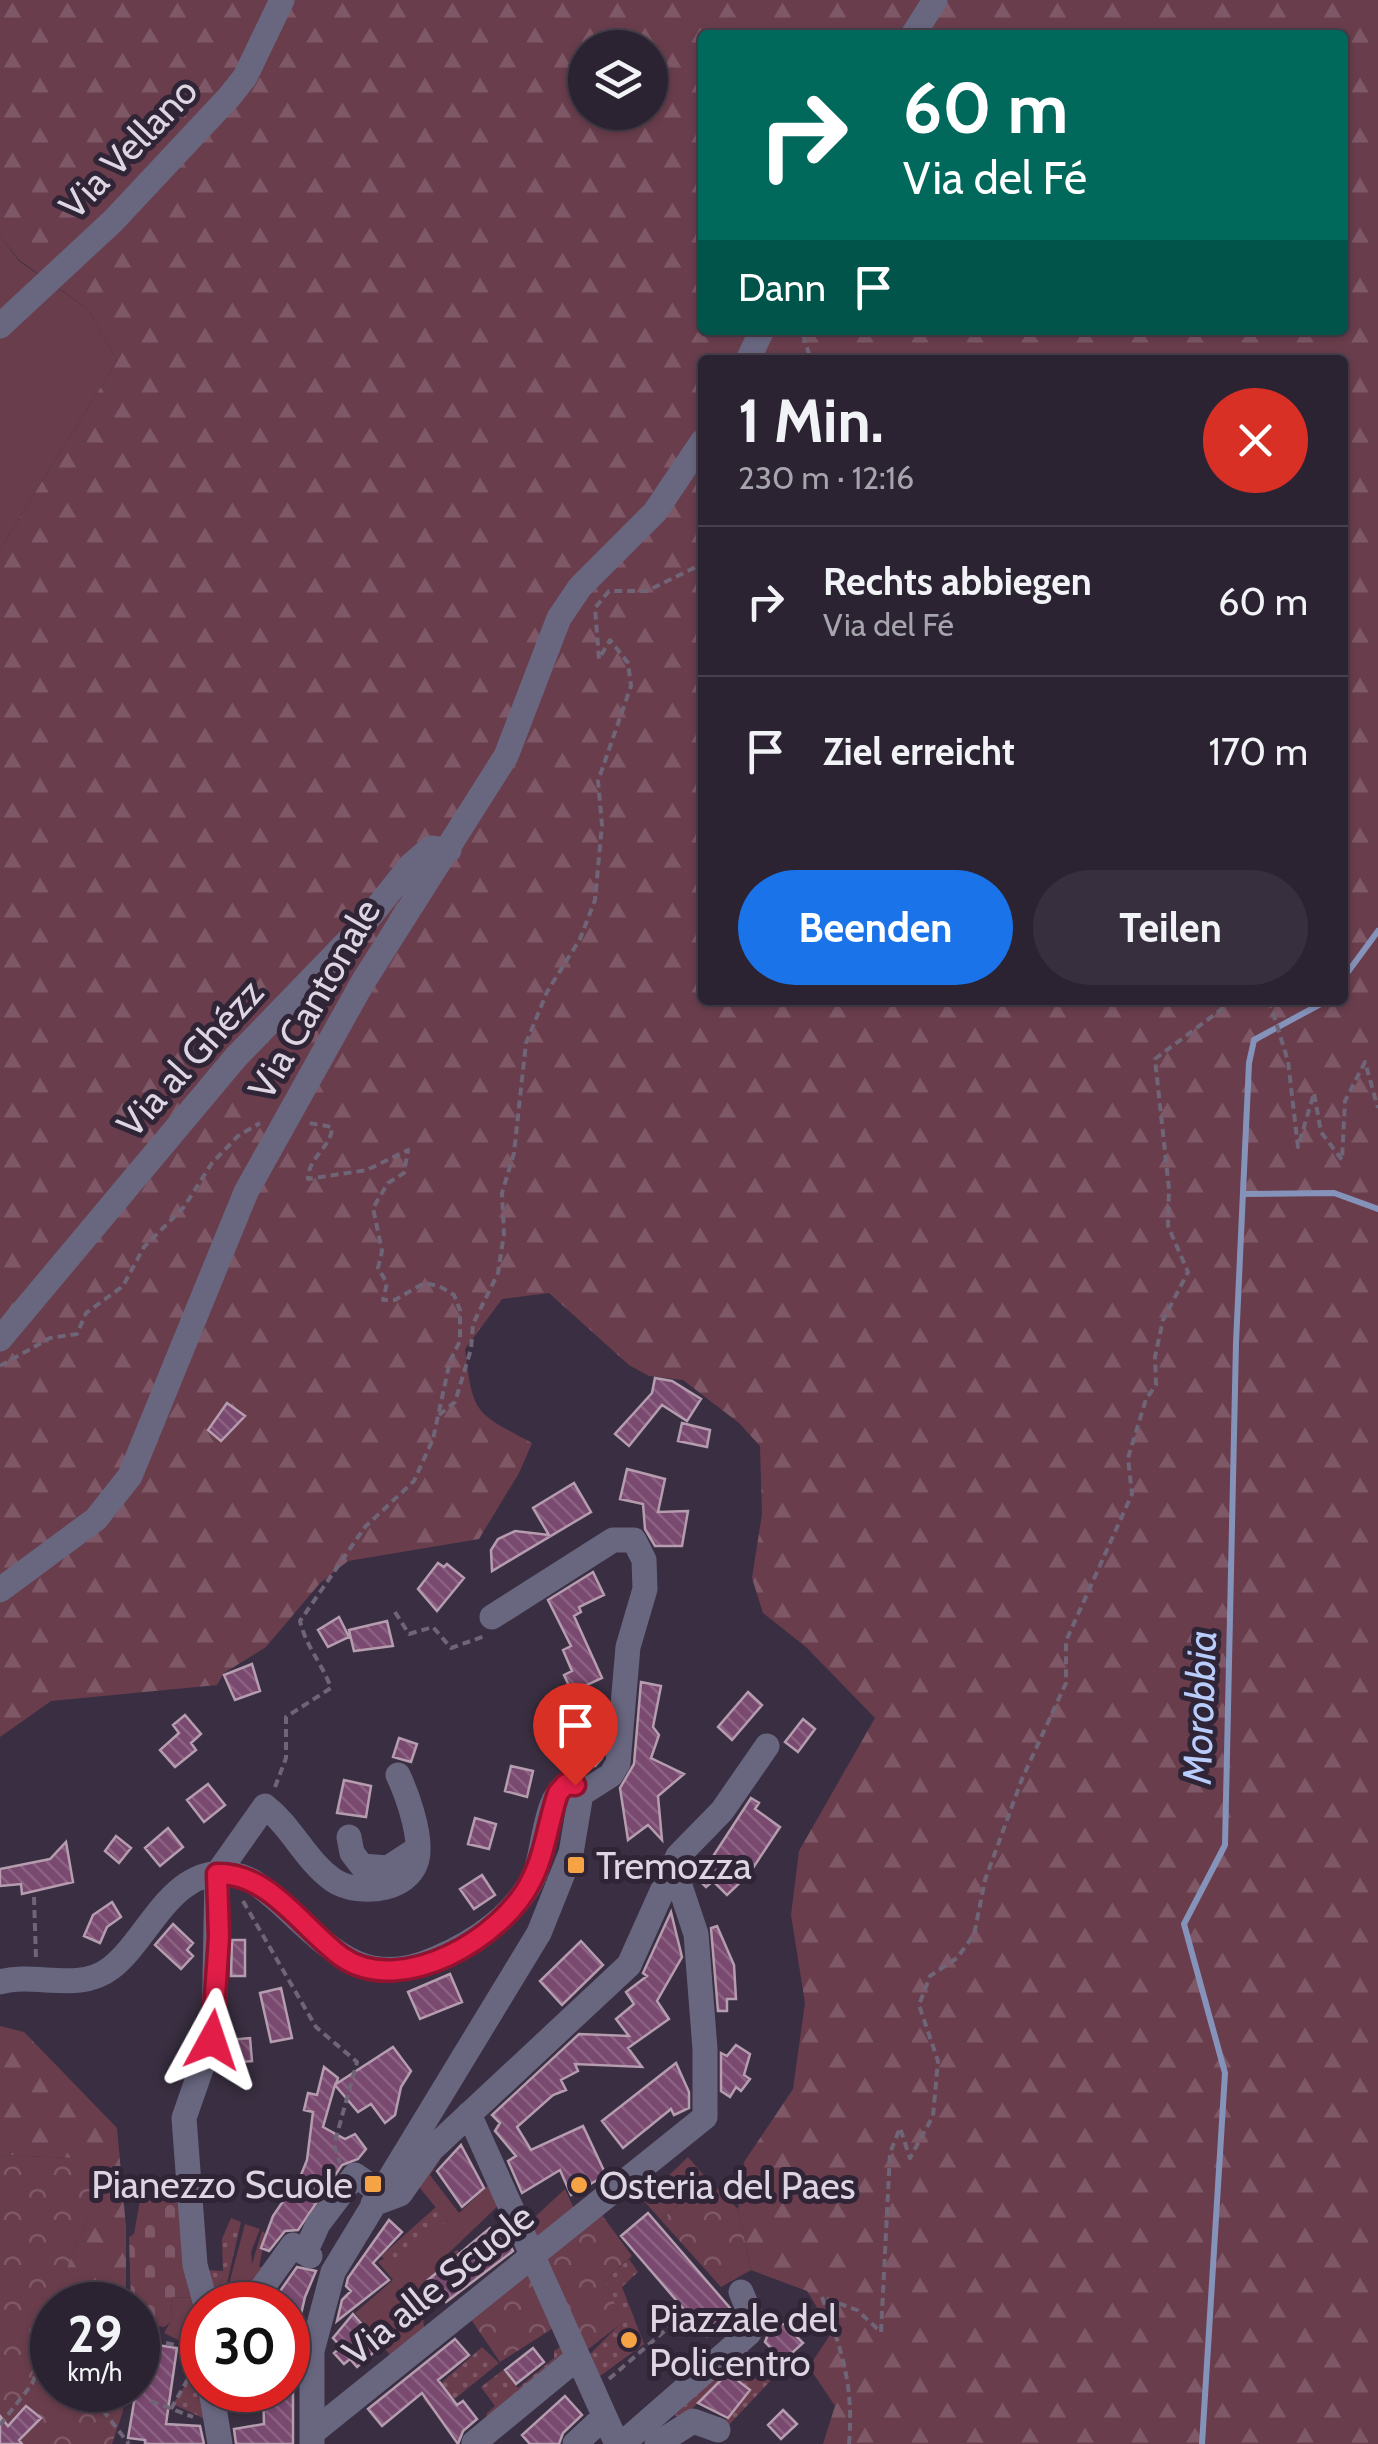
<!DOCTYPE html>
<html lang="de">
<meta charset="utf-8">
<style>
:root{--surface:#2c2332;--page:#382f3e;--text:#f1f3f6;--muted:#a6a4ac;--line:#48404d;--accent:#1a73e8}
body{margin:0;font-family:Cabin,sans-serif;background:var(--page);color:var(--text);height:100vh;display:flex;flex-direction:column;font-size:38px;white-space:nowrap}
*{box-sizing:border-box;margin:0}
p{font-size:32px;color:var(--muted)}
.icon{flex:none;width:55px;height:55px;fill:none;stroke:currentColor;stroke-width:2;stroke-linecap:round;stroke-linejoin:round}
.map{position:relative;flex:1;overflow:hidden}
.panel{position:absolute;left:698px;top:355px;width:650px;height:650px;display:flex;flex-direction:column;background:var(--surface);border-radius:10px;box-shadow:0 2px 8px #0004,0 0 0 2px var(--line)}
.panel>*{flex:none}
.guide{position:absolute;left:698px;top:30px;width:650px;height:305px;border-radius:10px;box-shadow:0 2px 8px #0004,0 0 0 2px var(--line);background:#00695c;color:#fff;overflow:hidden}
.tools{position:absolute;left:568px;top:30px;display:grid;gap:20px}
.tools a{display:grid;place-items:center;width:100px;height:100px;border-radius:50%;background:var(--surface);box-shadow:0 2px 8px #0004,0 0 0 2px var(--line);font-size:50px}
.speed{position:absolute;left:30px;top:2282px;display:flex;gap:20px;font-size:50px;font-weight:700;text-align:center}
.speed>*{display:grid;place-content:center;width:130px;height:130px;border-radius:50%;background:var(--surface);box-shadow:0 2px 8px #0004,0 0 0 2px var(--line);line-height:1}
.speed small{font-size:25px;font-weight:400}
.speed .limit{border:15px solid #d22;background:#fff;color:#111}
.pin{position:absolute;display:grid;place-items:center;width:85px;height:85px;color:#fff;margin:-102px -42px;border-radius:50% 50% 50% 0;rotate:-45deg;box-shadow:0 0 10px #0007}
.pin .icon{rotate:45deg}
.me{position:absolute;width:110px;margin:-55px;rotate:5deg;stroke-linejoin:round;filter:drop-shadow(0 0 8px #0008)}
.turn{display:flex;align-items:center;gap:35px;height:210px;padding:0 40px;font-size:45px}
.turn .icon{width:130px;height:130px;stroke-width:2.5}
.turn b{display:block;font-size:70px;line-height:85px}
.then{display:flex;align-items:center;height:95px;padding:0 40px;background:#0003;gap:20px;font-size:38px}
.round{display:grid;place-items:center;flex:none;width:105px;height:105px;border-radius:52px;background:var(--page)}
.overview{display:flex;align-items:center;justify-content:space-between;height:170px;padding:0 40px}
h1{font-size:60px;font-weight:700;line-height:75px}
.button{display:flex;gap:20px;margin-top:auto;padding:20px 40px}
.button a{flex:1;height:115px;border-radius:60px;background:var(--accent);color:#fff;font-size:40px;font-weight:700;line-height:115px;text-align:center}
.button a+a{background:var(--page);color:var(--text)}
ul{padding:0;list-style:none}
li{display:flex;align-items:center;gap:30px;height:150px;padding:0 40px;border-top:2px solid var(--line)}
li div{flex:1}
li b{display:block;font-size:38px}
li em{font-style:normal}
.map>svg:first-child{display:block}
.grass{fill:#693d4c}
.forest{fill:url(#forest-firs);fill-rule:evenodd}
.cemetery{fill:url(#cemetery-stones)}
.park{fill:url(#park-crowns)}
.garden{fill:url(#garden-dots)}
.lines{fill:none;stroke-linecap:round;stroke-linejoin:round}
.stream{stroke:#8593ba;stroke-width:6}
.building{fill:url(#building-back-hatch);stroke:#b59daf;stroke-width:2.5}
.path{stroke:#6f6576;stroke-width:4;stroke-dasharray:8 5;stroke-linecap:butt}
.minor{stroke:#696780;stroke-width:25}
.route-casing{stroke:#92132f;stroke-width:25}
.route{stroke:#e11d48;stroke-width:18}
.poi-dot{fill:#f5a345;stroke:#302537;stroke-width:4}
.labels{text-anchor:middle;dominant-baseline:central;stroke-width:10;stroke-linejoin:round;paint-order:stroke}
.street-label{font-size:38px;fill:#ddd6e2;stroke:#302537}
.poi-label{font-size:38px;fill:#ddd6e2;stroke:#302537;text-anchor:start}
.water-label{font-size:40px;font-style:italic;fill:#b8cdfc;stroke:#302537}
</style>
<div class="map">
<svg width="1378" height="2444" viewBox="0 0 1378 2444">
<defs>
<pattern id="forest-firs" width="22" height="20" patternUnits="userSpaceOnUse" patternTransform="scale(2.5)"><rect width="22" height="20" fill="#693d4c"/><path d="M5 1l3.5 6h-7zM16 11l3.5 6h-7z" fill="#7e5866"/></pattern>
<pattern id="cemetery-stones" width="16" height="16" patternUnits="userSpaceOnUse" patternTransform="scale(2.5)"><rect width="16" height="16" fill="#693d4c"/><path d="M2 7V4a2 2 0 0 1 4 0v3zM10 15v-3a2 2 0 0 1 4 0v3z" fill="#7e5866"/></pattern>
<pattern id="park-crowns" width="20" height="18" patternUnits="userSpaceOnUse" patternTransform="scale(2.5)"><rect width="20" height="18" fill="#693d4c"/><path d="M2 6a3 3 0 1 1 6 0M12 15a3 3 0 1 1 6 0" fill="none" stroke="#7e5866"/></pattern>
<pattern id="garden-dots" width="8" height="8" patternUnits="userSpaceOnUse" patternTransform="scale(2.5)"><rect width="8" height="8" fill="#693d4c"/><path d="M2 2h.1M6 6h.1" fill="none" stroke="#7e5866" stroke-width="1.8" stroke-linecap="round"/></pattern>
<pattern id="building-back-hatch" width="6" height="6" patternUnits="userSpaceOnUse" patternTransform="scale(2.5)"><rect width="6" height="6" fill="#79496f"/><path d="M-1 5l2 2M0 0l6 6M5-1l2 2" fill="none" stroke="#8c6283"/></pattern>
</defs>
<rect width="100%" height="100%" fill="#3a2f42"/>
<path class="grass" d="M0 236 19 261 89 310 117 361 0 549Z
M442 2157 430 2175 459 2213 493 2181 502 2202 432 2269 457 2250 460 2253 427 2280 435 2293 428 2300 434 2309 423 2318 425 2336 396 2362 355 2313 393 2280 378 2262 447 2221 419 2187 425 2172Z
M688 2157 707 2179 661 2220 643 2200Z
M565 2189 576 2213 538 2240 529 2232 537 2215Z
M245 2224 260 2229 251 2252 252 2264 262 2231 266 2234 259 2266 271 2273 242 2296 244 2285 239 2299 226 2295Z
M172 2297 195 2298 202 2318 196 2342 188 2345 164 2333 171 2321Z"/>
<path class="forest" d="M0 0H1378V2444H823L835 2406 809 2367 832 2332 807 2291 751 2270 738 2209 744 2162 793 2089 805 2003 791 1915 799 1851 875 1718 806 1647 763 1613 752 1578 762 1514 760 1446 739 1423 683 1380 649 1376 629 1365 549 1293 502 1299 465 1349C473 1414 474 1412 532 1443L519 1473 479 1539 348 1561 320 1583 266 1647 224 1673 217 1685 51 1701 0 1737V549L117 361 89 310 19 260 0 236ZM702 35H1342V330H702ZM585 48H650V112H585ZM702 360H1342V1000H702Z
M0 2026 24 2032 117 2128 126 2227V2305H65V2272L90 2213 73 2158 0 2155Z"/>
<path class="cemetery" d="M141 2195 180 2201 195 2298 172 2297 171 2322 164 2327 138 2324V2305H131L129 2237 134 2234Z"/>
<path class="park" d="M0 2155 73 2158 94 2165 90 2213 65 2272V2305H52V2390H124L123 2411 112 2444H0Z
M707 2179 738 2209 751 2270 721 2287 661 2220Z
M596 2207 632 2256 605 2280 623 2322 577 2358 531 2255Z
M518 2276H532L558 2325 500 2362 468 2315Z"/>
<path class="garden" d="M436 2207 447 2221 394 2267 381 2256Z
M231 2218 241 2222 222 2305H212L202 2270 223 2271 222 2239Z
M629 2259 638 2272 622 2287 644 2344 600 2376 586 2358 622 2322 605 2280Z
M482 2347 499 2363 436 2414 423 2399Z
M560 2347 569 2354 492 2422 486 2414 495 2406 481 2387 503 2370 518 2388 554 2358V2351Z
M744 2348 776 2375 726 2428 722 2425 751 2390 729 2371 681 2420 675 2415Z
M202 2359 207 2420 173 2404Z"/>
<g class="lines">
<path class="stream" d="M1342 980 1378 931
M1243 1194 1334 1193 1378 1209
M1202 2444 1225 2073 1184 1924 1225 1845 1236 1343 1249 1063 1254 1040 1328 1000"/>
</g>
<path class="building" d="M655 1378 672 1381 701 1399 687 1421 662 1405 629 1446 615 1434 652 1393Z
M227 1403 245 1416 221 1441 208 1430Z
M682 1423 710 1430 707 1447 678 1441Z
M627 1469 665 1479 658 1512 688 1511 682 1546H655L645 1529 643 1504 620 1499Z
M574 1483 591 1512 492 1571 491 1550 498 1539 515 1531 549 1535 533 1508Z
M438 1563 444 1567 447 1564 464 1578 437 1611 418 1589Z
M593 1572 604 1595 579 1607 581 1612 574 1616 602 1678 572 1692 564 1675 572 1671 563 1650 571 1646 548 1600Z
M339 1617 349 1637 328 1647 318 1630Z
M387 1621 393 1646 354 1651 349 1630Z
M252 1664 260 1691 235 1700 224 1675Z
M641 1682 661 1686 653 1727 659 1735 651 1758 684 1774 658 1796 662 1840 648 1825 628 1840 620 1788 634 1764Z
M748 1692 762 1705 732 1740 718 1727Z
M185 1715 201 1734 191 1743 196 1750 175 1767 160 1750 179 1733 173 1725Z
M803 1719 815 1729 798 1752 785 1742Z
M399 1738 417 1744 411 1762 393 1757Z
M585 1738 603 1743 602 1758 595 1766 579 1762Z
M511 1766 533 1771 527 1797 505 1791Z
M344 1780 371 1786 366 1817 337 1813Z
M208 1784 225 1805 204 1822 187 1800Z
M751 1798 759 1803 755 1809 780 1827 749 1874 727 1895 713 1881 706 1887 691 1872 706 1857 710 1861Z
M475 1818 496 1824 489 1849 468 1844Z
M168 1828 183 1847 160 1866 145 1848Z
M116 1836 131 1848 119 1863 105 1851Z
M66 1842 73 1882 22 1894 21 1884 0 1886V1869L50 1859Z
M482 1875 495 1895 474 1909 460 1889Z
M112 1902 121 1917 107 1927 100 1943 84 1936 93 1915Z
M671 1912 682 1957 657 2001 669 2019 628 2048 642 2067 575 2064 578 2071 561 2080 566 2090 553 2095 517 2127 531 2150 583 2126 606 2175 571 2195 560 2170 522 2193 508 2161 516 2156 495 2131 500 2123 492 2115 579 2034 629 2036 616 2019 634 2004 626 1992 647 1976 643 1973Z
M173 1924 193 1943 187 1950 193 1956 181 1969 155 1945Z
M717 1926 734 1965 736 1999H727V2011H718L711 1928Z
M232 1940H245V1976H231Z
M581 1941 603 1965 562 2005 540 1981Z
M450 1974 462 2002 420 2019 408 1992Z
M281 1988 292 2038 271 2042 260 1993Z
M250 2038 252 2061 220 2064 228 2040Z
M736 2045 750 2054 744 2075 750 2079 741 2091 736 2087 730 2097 721 2091V2053L727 2056Z
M393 2047 411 2071 401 2087 395 2115 385 2123 371 2104 358 2112 335 2085 323 2127 345 2139 355 2134 366 2149 358 2159 342 2165 298 2230 285 2231 269 2251 261 2248 273 2216 288 2194 293 2195 307 2160 313 2112 304 2110 308 2093 317 2095 324 2067 338 2078 336 2084Z
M676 2063 689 2092V2108L674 2115 671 2109 623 2148 602 2121Z
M461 2145 484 2188 462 2207 437 2171Z
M648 2213 730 2308 733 2314 707 2336 621 2236Z
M389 2220 402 2232 373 2263 389 2280 337 2321 342 2300 351 2291 346 2286 348 2278Z
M500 2227 513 2251 446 2302 428 2280 490 2228 493 2232Z
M297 2267 316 2271 305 2297 291 2358 288 2302 276 2297Z
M353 2314 381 2346 357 2367 350 2359 344 2364 334 2353 341 2347 333 2338Z
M784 2324 803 2343 783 2361 765 2342 771 2326Z
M455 2339 469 2355 438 2380 457 2405 463 2401 477 2419 463 2431 458 2444 422 2393 382 2426 368 2409Z
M144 2343 177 2348 166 2424 200 2426 204 2444H145V2440L128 2438Z
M533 2348 544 2362 516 2384 505 2370Z
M728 2373 750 2390 728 2418 698 2403Z
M263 2390H293V2444H236L234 2429 264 2424Z
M565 2396 582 2415 563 2433 559 2444H530L522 2435Z
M26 2406 41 2418 19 2440 22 2444H0V2416L8 2426Z
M783 2410 797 2424 781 2439 768 2425Z"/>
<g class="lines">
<path class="path" d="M803 335 811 360
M1269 1000 1288 1061 1298 1147 1314 1093 1321 1132 1342 1160 1345 1101 1365 1062 1378 1108
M0 1366 50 1338 77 1334 86 1313 123 1286 144 1247 184 1207 212 1163 238 1136 260 1123
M439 1415 455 1402 471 1349 473 1324 498 1273 504 1234 502 1193 514 1153 526 1043 547 992 580 939 595 900 602 825 598 781 631 686 628 663 610 640 599 659 595 608 609 591H647L702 564
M395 1612 409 1634 433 1627 451 1648 485 1636
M275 1787 286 1758V1717L331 1688C322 1663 306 1647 300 1621L365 1527 414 1481 433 1439 450 1361 460 1341V1310L454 1295 439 1286 424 1283 395 1300H383L387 1283 378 1268 382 1251 373 1208 388 1183 404 1173 408 1150 367 1170 308 1179C308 1157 332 1147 332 1127L309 1123
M34 1897 36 1959
M243 1901 316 2027 357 2062 334 2145 340 2163
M166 2343 202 2351
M609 2379 683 2315
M87 2390 129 2444
M151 2401 193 2417
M171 2409 202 2354
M0 2425 32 2384 45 2350 52 2349
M849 2444C854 2385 842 2351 822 2297L857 2310 881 2332 890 2153 900 2128 910 2158 933 2116 938 2061 919 2005 930 1976 957 1958 974 1935 985 1880 1022 1779 1066 1683V1641L1132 1494 1128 1458 1146 1399 1156 1385 1155 1357 1163 1320 1188 1272 1168 1226 1169 1189 1155 1059 1234 1000"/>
<path class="minor" d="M913 35 935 0
M0 326 113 221 230 96 245 77 282 0
M748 360 762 330
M0 1339 236 1057 359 930 411 865 431 848 449 850
M0 1590 96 1519 130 1476 246 1192 363 982 506 756 559 618 580 587 655 512 702 442
M492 1617 613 1540H634L644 1560 645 1589 628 1647 618 1763 611 1775 581 1794
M349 1837 352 1853 362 1866 388 1868 411 1853
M0 1982C36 1972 79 1993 111 1968 150 1938 171 1865 232 1874 251 1877 264 1889 278 1901 328 1946 362 1991 435 1959 475 1942 519 1913 536 1871 544 1848 546 1790 571 1783L581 1794
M469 2114 617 2444
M373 2204 400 2194 431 2150 629 1965 678 1856 722 1811 767 1746
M305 2253 318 2224 355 2175 380 2192
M206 2305 195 2265 184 2118 214 2032 217 1874 265 1806C292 1827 305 1860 333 1880 360 1898 418 1891 418 1850 419 1829 407 1794 398 1775
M250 2305 293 2245 310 2256
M211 2390 220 2444
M312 2433 705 2117V2049L696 1934 679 1883 667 1877
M474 2443 577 2358
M312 2444V2351L333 2272 539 1933 571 1853 581 1794
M575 2444 604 2417
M622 2444 749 2333 754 2323 741 2292
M657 2444 693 2421 718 2430"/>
</g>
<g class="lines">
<g class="route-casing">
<path id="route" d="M212 2040 219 1937 217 1874C269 1872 303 1929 342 1957 401 1998 503 1938 531 1881 545 1854 548 1822 558 1793L566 1784 575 1785"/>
</g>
<use href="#route" class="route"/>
</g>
<g class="poi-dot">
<rect x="566" y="1855" width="20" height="20" rx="5"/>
<rect x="363" y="2174" width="20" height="20" rx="5"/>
<circle cx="579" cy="2185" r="10"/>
<circle cx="629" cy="2340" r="10"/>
</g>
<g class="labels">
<g class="street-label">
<text transform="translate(128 148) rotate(-46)">Via Vellano</text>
<text transform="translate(314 999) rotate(-60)">Via Cantonale</text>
<text transform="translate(190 1058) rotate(-48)">Via al Ghézz</text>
<text transform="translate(438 2284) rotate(-39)">Via alle Scuole</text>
</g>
<g class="poi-label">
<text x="596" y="1865">Tremozza</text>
<text x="353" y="2184" text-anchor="end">Pianezzo Scuole</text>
<text x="599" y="2185">Osteria del Paes</text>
<text x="649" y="2318">Piazzale del<tspan x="649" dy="44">Policentro</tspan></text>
</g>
<g class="water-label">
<text transform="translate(1199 1707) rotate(-88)">Morobbia</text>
</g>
</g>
</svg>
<div class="tools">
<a><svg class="icon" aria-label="layers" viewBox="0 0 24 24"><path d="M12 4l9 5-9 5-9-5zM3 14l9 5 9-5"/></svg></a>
</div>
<div class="speed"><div>29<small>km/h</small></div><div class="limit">30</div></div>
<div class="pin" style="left:575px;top:1785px;background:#d93025"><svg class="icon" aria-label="arrive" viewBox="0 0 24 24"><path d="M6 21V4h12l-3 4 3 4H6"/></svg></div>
<svg class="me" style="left:212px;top:2040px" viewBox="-20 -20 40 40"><path d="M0-17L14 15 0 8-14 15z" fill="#e11d48" stroke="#fff" stroke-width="4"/></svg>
<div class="guide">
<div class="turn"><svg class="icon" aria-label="right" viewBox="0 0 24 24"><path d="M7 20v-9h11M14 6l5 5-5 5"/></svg><div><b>60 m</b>Via del Fé</div></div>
<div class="then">Dann<svg class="icon" aria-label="arrive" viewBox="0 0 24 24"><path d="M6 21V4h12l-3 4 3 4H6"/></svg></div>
</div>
<section class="panel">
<div class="overview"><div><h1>1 Min.</h1><p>230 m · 12:16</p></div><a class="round" style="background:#d93025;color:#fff"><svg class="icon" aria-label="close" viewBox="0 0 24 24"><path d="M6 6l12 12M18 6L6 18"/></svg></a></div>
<ul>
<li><svg class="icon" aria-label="right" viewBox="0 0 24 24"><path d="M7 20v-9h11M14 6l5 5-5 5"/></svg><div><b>Rechts abbiegen</b><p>Via del Fé</p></div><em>60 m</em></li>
<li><svg class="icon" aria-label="arrive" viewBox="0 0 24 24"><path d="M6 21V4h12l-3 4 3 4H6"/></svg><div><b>Ziel erreicht</b></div><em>170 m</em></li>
</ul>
<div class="button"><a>Beenden</a><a>Teilen</a></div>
</section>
</div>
